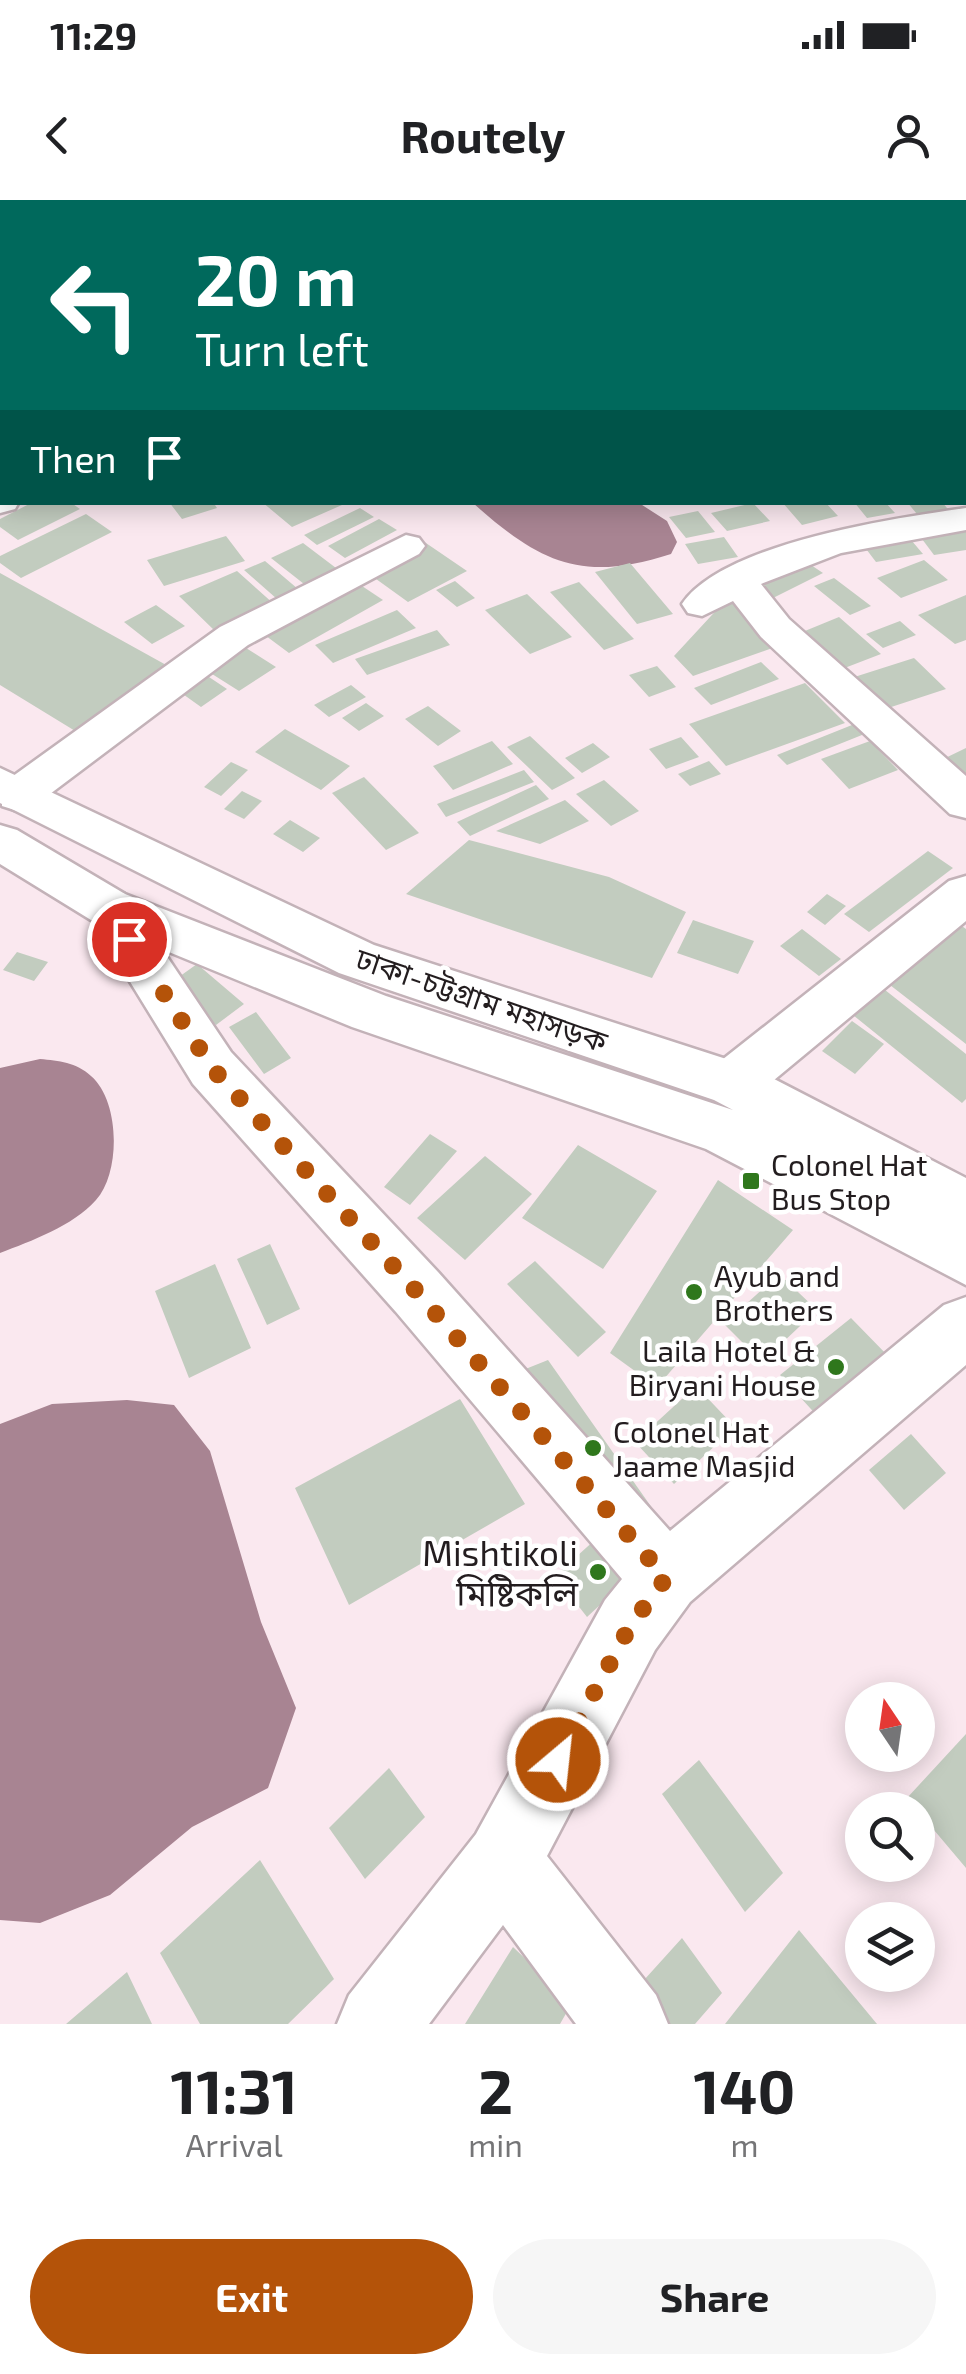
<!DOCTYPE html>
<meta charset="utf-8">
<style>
:root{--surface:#fff;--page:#f6f6f6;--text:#202124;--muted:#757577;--accent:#b45309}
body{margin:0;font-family:"Exo 2","Noto Sans Bengali",sans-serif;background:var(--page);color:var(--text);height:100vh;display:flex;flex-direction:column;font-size:38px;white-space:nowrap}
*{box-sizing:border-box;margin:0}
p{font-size:32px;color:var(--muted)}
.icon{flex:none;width:55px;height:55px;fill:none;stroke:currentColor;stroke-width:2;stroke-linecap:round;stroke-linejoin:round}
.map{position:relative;height:1824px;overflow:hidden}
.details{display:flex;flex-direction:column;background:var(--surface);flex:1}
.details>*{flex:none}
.top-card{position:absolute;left:0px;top:0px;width:968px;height:305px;box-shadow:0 5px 25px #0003;background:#00695c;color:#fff;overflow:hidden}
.needle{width:65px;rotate:347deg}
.buttons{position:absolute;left:845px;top:1482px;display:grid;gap:20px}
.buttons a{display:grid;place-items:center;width:90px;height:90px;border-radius:50%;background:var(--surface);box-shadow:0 5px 25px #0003;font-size:50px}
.pin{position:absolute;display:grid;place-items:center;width:85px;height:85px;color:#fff;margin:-42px;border:5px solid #fff;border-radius:50%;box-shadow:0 2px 10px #0007}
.me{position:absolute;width:110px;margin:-55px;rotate:28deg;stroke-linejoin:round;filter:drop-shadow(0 0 8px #0008)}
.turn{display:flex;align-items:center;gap:35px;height:210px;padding:0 30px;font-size:45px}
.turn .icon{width:130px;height:130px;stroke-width:2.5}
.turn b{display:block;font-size:70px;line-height:85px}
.then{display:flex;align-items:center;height:95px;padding:0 30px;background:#0003;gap:20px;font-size:38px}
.eta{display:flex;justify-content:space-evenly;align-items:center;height:170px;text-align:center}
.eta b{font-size:60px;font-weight:700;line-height:70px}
.action{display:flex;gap:20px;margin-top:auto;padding:20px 30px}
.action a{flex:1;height:115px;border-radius:60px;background:var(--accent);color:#fff;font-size:40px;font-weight:700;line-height:115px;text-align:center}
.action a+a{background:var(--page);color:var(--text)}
.status{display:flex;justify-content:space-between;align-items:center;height:70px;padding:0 50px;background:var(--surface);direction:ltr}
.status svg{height:28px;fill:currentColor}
header{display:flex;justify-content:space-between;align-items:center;height:130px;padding:0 30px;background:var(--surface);font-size:45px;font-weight:700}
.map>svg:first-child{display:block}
.water{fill:#a88492}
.building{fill:#c2ccbf}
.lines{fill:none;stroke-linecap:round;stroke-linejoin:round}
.minor-casing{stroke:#c3b2b8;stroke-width:5}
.highway-casing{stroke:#c3b2b8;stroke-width:5}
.minor{fill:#fff;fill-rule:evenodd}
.highway{fill:#fff;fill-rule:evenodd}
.rail-casing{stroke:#473f42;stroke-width:6}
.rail{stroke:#fff;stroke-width:4;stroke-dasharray:12;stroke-linecap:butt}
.route{stroke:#b45309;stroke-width:18;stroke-dasharray:0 32.4}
.poi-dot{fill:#2f771c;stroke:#fff;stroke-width:4}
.labels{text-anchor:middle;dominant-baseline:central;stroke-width:9;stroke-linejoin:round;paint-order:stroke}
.street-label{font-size:30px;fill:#231d1f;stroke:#fff}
.poi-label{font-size:30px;fill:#231d1f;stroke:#fff;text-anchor:start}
.near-poi-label{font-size:35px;fill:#231d1f;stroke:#fff;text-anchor:end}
</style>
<div class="status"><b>11:29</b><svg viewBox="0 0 49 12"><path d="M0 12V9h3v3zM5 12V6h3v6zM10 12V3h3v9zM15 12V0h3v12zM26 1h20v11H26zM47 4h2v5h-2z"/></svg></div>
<header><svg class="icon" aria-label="back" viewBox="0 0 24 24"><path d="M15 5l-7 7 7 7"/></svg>Routely<svg class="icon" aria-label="person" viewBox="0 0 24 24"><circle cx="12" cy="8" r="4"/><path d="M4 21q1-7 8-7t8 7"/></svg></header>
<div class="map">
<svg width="966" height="1824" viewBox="0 0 966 1824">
<rect width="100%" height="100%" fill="#fae8ef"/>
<path class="water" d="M473 303H639L667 321 677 342 671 354C582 383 540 363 473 303Z
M40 859C59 861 76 862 91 876 120 901 121 972 96 1000 73 1026 31 1041 0 1053V868Z
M127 1200 174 1205 210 1251 261 1422 296 1508 268 1588 192 1627 110 1695 40 1723 0 1720V1224L52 1204Z"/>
<path class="building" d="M33 302H70L80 309 18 340 0 327V319Z
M169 302H213L217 308 182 319Z
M262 302H339L342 305 292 327Z
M782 302H825L838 316 802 325Z
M854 302H885L895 313 867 318Z
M907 302H942L952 314 921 319Z
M753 303 770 321 727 331 711 313Z
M360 308 374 317 317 345 304 335Z
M698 311 715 332 686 338 669 317Z
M86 314 112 332 21 378 0 363V356Z
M379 319 397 330 345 358 328 346Z
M966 327V350L934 355 919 335Z
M906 334 923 354 876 362 860 341Z
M226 336 245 361 164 386 147 360Z
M724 337 738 357 698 364 685 344Z
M423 341 467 371 408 402 365 371Z
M303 343 336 368 304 384 271 358Z
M924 360 948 380 901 398 877 378Z
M265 361 298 389 277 399 244 370Z
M805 361 823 373 767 401 749 388Z
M630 363 673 414 637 424 595 372Z
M237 371 275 405 216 432 179 396Z
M0 373 177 471 85 537 0 485Z
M350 378 383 400 289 453 258 430Z
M834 378 871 406 850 415 814 386Z
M455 381 475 398 457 407 436 390Z
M579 382 634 439 604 450 550 392Z
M527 394 572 437 530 454 485 410Z
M966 395V440L955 444 918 415Z
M723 403 748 404 778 446 693 476 674 456Z
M156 405 185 426 152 444 124 422Z
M397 410 416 428 333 463 315 445Z
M839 417 881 454 842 469 800 433Z
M900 421 916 435 883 448 866 434Z
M437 430 450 445 367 475 355 459Z
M238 443 276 467 239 491 201 467Z
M914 458 946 489 876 512 845 480Z
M761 462 779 479 711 505 694 488Z
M657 466 676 487 649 497 629 475Z
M206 475 227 489 201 507 180 492Z
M805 483 845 523 726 566 689 524Z
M351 485 366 497 329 517 314 505Z
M366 503 384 516 359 531 342 518Z
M428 506 461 531 438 546 405 519Z
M857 523 867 533 787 565 777 555Z
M285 529 350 566 321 590 255 552Z
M530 536 575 578 552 590 507 547Z
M681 537 699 557 666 569 649 549Z
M492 541 513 564 453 590 433 566Z
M870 541 898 570 849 589 821 559Z
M593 543 610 557 582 573 565 558Z
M966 548V589L935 563Z
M709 561 721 574 690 586 678 574Z
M231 562 248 570 221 596 204 587Z
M524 570 534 582 446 617 437 604Z
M364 577 419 633 386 650 332 593Z
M604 580 639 611 611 626 576 594Z
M536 585 549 599 470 636 457 622Z
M242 591 262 601 244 619 224 609Z
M565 600 589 621 540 644 496 631Z
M290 620 320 638 303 652 273 634Z
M469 640 609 677 686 712 652 778 406 694Z
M928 651 953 668 869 732 844 714Z
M827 694 846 706 825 725 807 712Z
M693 720 754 741 738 774 677 753Z
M955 721 966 729V844L881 778Z
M802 729 841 759 819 776 780 746Z
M17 752 48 762 34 781 3 770Z
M197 764 244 804 216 825 169 784Z
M880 786 966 854V899L962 903 848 811Z
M256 812 291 858 264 874 229 827Z
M852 821 884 844 855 874 822 851Z
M430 934 457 951 410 1005 384 987Z
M578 945 657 991 603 1069 522 1018Z
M485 956 532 994 465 1060 417 1018Z
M718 980 793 1030 657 1187 610 1153Z
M270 1044 300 1109 267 1125 237 1059Z
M535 1061 606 1132 578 1157 507 1084Z
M215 1064 251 1148 189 1178 155 1091Z
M779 1074 817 1110 762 1162 724 1124Z
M851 1118 891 1159 820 1219 780 1175Z
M548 1160 664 1325 523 1170Z
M696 1186 735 1227 674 1284 635 1242Z
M460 1199 525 1304 349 1405 295 1288Z
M911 1234 946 1273 904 1310 869 1270Z
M608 1328 641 1367 587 1417 555 1376Z
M966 1534V1668L907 1598Z
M699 1560 783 1673 745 1712 662 1594Z
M389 1568 425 1617 365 1679 329 1628Z
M260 1660 334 1779 288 1824H200L160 1753Z
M799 1730 877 1824H725Z
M682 1738 722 1793 695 1824H659L635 1790Z
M513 1747 572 1803 560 1824H465Z
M127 1772 152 1824H66Z"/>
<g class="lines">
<g class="minor-casing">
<path id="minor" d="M382 0H415L416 2H384Z
M2 22V40L0 41V23Z
M965 103H966V121H965Z
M0 212H2V237H0Z
M0 290 2 302H19L15 309 0 313Z
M966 308V330L841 353 761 384 789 419 966 576V618L950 614 761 437 733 401 702 416 688 413 682 404C723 343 895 318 966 308Z
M406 335 419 338 425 346 419 354 248 445 34 606 18 611 2 606V584L220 427Z
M966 676V721L751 899 732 906 713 899 705 883 713 867 949 681Z
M108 688 125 694 231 852 438 1072 670 1331 944 1105 966 1097V1165L690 1402 655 1450 547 1656 656 1795 668 1824H576L503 1725 429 1824H337L349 1795 476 1634 605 1400 622 1379 396 1112 193 884 84 707 91 694Z"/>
</g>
<g class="highway-casing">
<path id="highway" d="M0 568 374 745 751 867 966 978V1085L706 949 352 827 91 720 0 664V625L17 630 125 694 386 796 733 910 714 900 339 773 0 603Z"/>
</g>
<use href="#minor" class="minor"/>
<use href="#highway" class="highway"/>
<g class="rail-casing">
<path id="rail" d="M613 0 620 2
M639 0 646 2"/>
</g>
<use href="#rail" class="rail"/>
</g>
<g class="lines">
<path class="route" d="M129 739 212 868 417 1092 666 1378 630 1426 558 1560"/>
</g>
<g class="poi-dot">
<rect x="741" y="971" width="20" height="20" rx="5"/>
<circle cx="694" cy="1092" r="10"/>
<circle cx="836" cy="1167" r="10"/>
<circle cx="593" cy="1248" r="10"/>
<circle cx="598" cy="1372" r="10"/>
</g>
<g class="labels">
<g class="street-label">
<text transform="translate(482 799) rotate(19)">ঢাকা-চট্টগ্রাম মহাসড়ক</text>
</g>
<g class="poi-label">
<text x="771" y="964">Colonel Hat<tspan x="771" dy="34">Bus Stop</tspan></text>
<text x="714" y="1075">Ayub and<tspan x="714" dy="34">Brothers</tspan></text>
<text x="816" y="1150" text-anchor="end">Laila Hotel &amp;<tspan x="816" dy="34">Biryani House</tspan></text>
<text x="613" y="1231">Colonel Hat<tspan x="613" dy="34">Jaame Masjid</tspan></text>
</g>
<g class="near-poi-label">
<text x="578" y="1352">Mishtikoli<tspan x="578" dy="40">মিষ্টিকলি</tspan></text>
</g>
</g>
</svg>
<div class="buttons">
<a><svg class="needle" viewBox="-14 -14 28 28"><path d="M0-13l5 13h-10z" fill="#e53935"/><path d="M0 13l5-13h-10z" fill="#757577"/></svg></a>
<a><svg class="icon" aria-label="search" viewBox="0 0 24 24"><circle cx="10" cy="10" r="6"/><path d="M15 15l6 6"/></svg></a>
<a><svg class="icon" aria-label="layers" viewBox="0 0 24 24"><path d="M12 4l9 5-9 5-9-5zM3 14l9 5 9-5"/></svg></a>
</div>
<div class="pin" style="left:129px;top:739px;background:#d93025"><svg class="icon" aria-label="arrive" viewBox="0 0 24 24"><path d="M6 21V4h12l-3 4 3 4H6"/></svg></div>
<svg class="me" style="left:558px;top:1560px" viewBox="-20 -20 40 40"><circle r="17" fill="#b45309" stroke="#fff" stroke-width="3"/><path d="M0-11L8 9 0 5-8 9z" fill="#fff"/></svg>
<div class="top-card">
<div class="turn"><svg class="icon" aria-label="left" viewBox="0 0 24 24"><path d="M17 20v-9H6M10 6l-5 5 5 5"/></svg><div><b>20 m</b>Turn left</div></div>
<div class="then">Then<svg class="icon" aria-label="arrive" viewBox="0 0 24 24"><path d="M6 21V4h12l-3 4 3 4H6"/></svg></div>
</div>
</div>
<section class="details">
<div class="eta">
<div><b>11:31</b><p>Arrival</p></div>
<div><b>2</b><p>min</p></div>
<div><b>140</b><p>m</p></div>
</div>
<div class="action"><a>Exit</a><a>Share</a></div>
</section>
